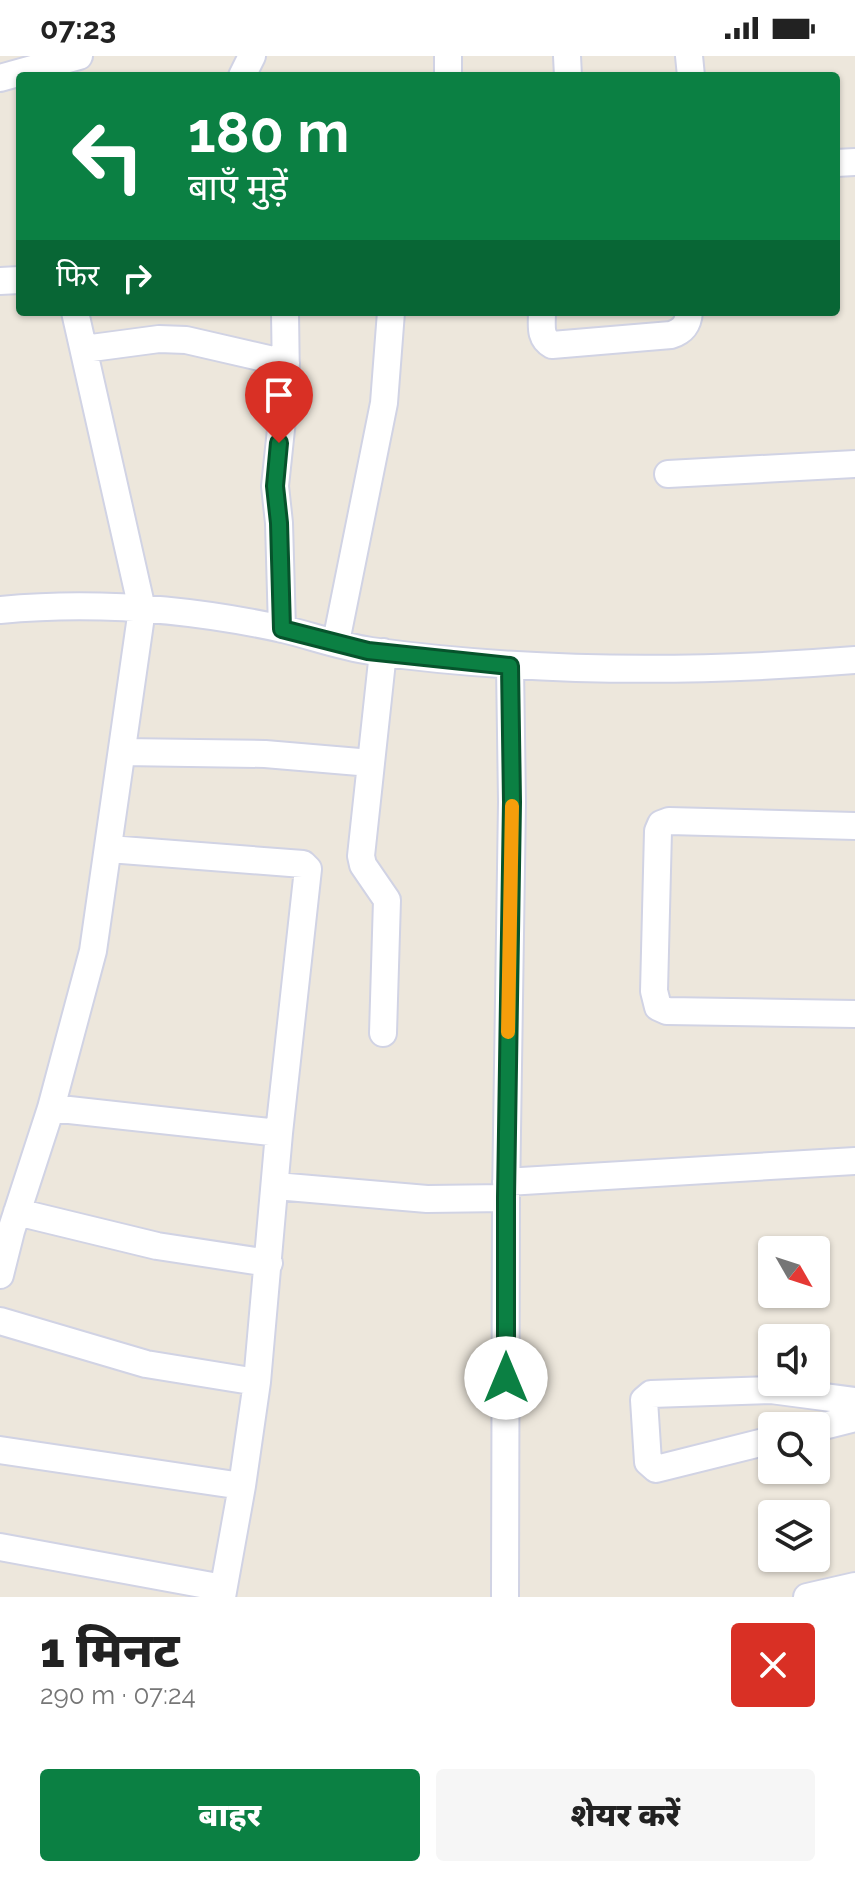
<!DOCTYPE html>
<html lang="hi">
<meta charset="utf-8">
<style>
:root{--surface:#fff;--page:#f6f6f6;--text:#222;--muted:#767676;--accent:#0b8043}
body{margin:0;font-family:Raleway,"Noto Sans Devanagari",sans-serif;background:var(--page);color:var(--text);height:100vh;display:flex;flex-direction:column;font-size:30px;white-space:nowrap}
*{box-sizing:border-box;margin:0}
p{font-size:26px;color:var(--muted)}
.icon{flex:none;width:44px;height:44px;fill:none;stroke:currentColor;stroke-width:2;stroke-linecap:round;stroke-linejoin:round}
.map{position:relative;height:1541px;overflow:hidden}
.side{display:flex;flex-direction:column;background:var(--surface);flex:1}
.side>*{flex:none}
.hud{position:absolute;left:16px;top:16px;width:824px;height:244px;border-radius:8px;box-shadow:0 2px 6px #0004;background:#0b8043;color:#fff;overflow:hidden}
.needle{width:52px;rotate:129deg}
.controls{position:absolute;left:758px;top:1180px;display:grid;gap:16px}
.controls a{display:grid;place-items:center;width:72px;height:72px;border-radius:8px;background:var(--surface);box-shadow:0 2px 6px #0004;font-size:40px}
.pin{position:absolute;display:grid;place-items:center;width:68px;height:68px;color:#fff;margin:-82px -34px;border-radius:50% 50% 50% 0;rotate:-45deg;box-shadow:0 0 8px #0007}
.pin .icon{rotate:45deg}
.me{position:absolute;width:88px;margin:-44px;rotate:0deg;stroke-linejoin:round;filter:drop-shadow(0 0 6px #0008)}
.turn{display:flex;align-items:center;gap:28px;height:168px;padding:0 40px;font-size:36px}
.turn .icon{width:104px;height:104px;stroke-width:2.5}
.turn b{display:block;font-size:56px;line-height:68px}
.then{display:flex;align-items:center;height:76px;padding:0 40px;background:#0003;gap:16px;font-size:30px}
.round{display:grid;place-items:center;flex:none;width:84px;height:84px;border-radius:8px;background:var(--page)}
.summary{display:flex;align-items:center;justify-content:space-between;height:136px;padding:0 40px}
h1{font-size:48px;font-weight:800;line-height:60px}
.button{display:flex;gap:16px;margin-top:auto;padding:16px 40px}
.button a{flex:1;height:92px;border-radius:8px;background:var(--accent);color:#fff;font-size:32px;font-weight:800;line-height:92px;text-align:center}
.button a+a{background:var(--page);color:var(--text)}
.status{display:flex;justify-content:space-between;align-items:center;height:56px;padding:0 40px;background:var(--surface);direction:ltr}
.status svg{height:22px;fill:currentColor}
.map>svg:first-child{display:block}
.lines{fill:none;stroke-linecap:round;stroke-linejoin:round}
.minor-casing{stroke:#d1d3e4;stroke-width:30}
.minor{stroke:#fff;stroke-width:26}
.route-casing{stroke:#07532c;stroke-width:20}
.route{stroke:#0b8043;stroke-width:14}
.slow{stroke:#f59e0b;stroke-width:14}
</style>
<div class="status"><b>07:23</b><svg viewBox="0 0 49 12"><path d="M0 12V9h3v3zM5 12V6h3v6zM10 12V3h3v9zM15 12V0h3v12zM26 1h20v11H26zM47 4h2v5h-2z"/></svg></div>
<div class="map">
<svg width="855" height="1541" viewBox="0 0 855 1541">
<rect width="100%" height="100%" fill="#ede7dc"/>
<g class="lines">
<g class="minor-casing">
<path id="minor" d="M448 0V20
M567 0 568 20
M689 0 691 20
M242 20 252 0
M0 22 79 0
M836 107 855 106
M0 225 20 224
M542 256C542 269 539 282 552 289L671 279C683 275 688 269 689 256
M84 293 159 283 186 284 286 307
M668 418 855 408
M0 554C94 545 191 553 283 573 312 580 342 591 371 595 531 617 695 617 855 604
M282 573 279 467 275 430 286 326 285 256
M336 586 384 347 391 256
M383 596 361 800 363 809 387 844 383 977
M122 696 265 698 371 707
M855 770 669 765 661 768 658 775 654 935 658 951 667 955 855 958
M109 793 303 808 308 813 279 1077 257 1326 242 1430 222 1541
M51 1052 279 1077
M506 1126 855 1105
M276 1130 427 1143 506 1142
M17 1156 157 1190 269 1207
M0 1219 11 1175 51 1052 93 895 142 553 75 256
M0 1265 146 1308 257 1326
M816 1372 855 1362
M772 1384 656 1413 648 1406 644 1344 651 1338 771 1334 855 1345
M0 1394 242 1430
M0 1491 223 1532
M505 1541 506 1142 512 746 510 610
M807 1541 855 1530"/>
</g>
<use href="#minor" class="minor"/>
</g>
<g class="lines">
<g class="route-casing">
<path id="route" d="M279 387 275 430 279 467 282 573 368 595 510 610 512 746 506 1142V1322"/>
</g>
<use href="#route" class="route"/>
<path class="slow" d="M508 976 512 750"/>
</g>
</svg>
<div class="controls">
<a><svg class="needle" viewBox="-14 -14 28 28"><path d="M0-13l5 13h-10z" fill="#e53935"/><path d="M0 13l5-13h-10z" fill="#767676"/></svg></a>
<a><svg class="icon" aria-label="sound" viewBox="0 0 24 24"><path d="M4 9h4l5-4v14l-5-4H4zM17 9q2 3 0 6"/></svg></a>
<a><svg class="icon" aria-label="search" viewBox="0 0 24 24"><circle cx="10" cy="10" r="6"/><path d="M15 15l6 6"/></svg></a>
<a><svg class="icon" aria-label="layers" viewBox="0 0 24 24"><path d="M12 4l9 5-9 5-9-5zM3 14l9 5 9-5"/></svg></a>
</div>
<div class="pin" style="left:279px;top:387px;background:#d93025"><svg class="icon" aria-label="arrive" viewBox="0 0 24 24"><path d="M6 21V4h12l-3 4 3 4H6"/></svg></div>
<svg class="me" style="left:506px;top:1322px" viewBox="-20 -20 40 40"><circle r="19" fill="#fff"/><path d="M0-13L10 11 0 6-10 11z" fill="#0b8043"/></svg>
<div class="hud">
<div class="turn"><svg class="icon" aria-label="left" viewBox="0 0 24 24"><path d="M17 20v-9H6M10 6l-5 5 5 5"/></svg><div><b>180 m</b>बाएँ मुड़ें</div></div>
<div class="then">फिर<svg class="icon" aria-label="right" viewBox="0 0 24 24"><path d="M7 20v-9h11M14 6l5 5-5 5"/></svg></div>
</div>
</div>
<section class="side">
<div class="summary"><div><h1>1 मिनट</h1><p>290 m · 07:24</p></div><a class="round" style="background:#d93025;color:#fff"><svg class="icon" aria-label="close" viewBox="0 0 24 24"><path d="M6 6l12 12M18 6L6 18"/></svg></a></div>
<div class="button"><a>बाहर</a><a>शेयर करें</a></div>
</section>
